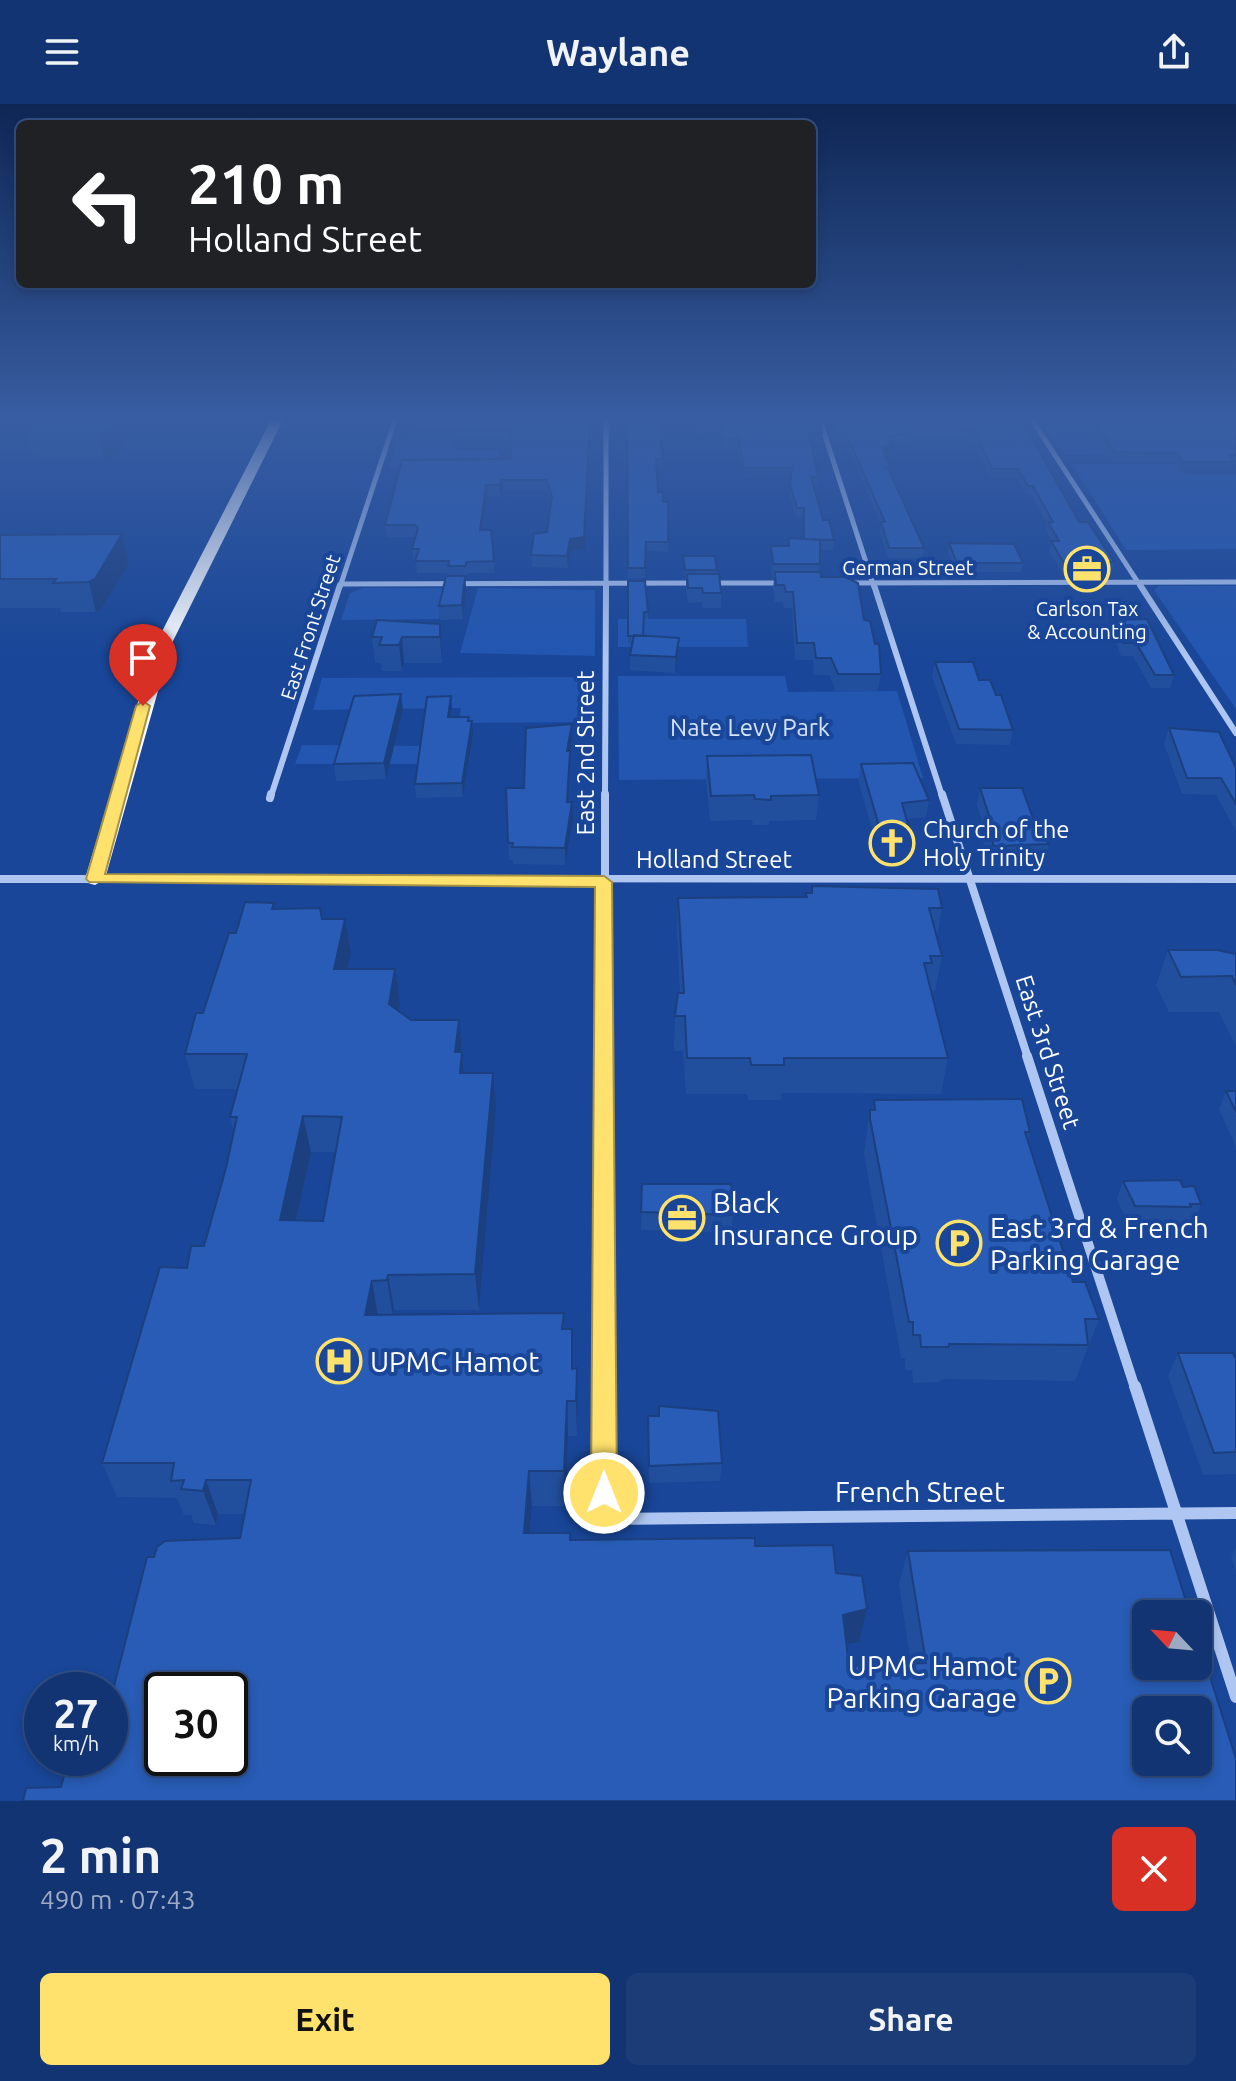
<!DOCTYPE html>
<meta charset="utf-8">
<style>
:root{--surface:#133472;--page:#1c3c77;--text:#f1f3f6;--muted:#9daac4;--line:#324f84;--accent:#ffe16d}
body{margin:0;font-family:Ubuntu,sans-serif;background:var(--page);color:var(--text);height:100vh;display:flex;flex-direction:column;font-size:30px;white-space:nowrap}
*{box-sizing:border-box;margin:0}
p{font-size:26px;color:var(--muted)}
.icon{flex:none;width:44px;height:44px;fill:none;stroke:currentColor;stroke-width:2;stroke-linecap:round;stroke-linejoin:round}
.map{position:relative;height:1697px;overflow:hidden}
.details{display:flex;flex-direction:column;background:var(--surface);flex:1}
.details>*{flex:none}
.guide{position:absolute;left:16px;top:16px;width:800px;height:168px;border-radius:12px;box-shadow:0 4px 12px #0003,0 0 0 2px var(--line);background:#202124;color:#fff;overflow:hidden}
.needle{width:52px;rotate:296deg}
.buttons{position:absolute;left:1132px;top:1496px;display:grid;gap:16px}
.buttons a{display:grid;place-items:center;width:80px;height:80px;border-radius:12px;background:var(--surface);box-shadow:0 4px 12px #0003,0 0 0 2px var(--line);font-size:40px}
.speed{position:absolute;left:24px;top:1568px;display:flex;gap:16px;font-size:40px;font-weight:700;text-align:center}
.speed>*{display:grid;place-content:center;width:104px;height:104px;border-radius:50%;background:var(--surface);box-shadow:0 4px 12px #0003,0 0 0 2px var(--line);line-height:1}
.speed small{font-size:20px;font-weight:400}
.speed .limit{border:4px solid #111;border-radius:12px;background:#fff;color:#111}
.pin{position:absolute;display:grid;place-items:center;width:68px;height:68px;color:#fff;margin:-82px -34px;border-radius:50% 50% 50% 0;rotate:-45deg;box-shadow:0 0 8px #0007}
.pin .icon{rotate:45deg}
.me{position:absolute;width:88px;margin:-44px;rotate:0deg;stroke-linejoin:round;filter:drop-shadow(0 0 6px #0008)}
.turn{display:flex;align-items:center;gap:28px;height:168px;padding:0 40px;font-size:36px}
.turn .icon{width:104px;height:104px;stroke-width:2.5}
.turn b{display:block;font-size:56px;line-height:68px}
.round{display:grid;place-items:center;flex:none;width:84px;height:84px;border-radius:12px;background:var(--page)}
.headline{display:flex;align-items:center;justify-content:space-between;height:136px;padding:0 40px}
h1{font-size:48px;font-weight:700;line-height:60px}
.primary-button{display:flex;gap:16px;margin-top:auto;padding:16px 40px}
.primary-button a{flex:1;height:92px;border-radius:12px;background:var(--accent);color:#111;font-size:32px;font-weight:700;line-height:92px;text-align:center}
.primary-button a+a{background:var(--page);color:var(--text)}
header{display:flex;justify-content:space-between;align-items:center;height:104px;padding:0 40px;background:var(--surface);font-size:36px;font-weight:700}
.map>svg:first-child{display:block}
.green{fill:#2256b1}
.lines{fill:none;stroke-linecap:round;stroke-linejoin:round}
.minor-far4{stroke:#aec6f1;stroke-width:5}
.minor-far3{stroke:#aec6f1;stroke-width:6}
.minor-far2{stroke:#aec6f1;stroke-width:8}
.minor-far1{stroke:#aec6f1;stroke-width:10}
.minor{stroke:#aec6f1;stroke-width:12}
.tertiary{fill:#aec6f1;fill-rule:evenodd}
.trunk{fill:#fbfcff;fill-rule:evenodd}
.wall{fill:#224f9d;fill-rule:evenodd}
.shaded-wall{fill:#1c407f}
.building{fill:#285cb6;stroke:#1c407f;stroke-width:2;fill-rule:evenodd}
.route{fill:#ffe16d;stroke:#a69247;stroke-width:2}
.labels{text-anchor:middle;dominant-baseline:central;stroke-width:8;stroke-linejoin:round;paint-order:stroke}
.far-street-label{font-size:20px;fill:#fff;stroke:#194698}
.far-poi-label{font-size:20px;fill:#fff;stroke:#194698}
.park-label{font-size:24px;fill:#d5e3fc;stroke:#194698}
.street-label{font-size:24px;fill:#fff;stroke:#194698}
.poi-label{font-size:24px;fill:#fff;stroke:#194698;text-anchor:start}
.near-poi-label{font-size:28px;fill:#fff;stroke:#194698;text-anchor:start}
.near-street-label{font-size:28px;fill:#fff;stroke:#194698}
</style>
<header><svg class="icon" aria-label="menu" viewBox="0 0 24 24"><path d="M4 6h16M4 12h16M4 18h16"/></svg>Waylane<svg class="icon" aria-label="share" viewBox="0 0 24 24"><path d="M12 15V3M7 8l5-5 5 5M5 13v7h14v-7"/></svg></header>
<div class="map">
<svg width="1236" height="1697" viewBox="0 0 1236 1697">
<rect width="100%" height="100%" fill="#194698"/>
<path class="green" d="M1040 316H1081L1089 327 1112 328 1170 352 1064 351Z
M398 335H454L453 346H500L496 359 442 365 389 364Z
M1072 360H1176L1184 370 1236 371V445L1126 446Z
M1159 482H1236V605L1154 486Z
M363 484H446L439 515 341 516 350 489Z
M478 484 595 486V552L460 549Z
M618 515H746L748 543H618Z
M618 572H785L788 588 897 587 923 674 619 676Z
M595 573V618L458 619 461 604 313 606 322 574Z
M302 641 425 642 421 660H295Z"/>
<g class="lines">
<path class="minor-far4" d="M820 316 874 483
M1032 316 1141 483
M710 479H784
M850 479 1236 478
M341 480 696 479
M340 483 395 316
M606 483V316"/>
<path class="minor-far3" d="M874 481 942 692
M1140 481 1236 629
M271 692 340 481
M605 692 606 481"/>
<path class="minor-far2" d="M942 690 1028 954
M270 694 271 690
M0 775H94
M605 954V690"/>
<path class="minor-far1" d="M1027 952 1135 1284
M604 1284 605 952"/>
<path class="minor" d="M604 1282V1415L1236 1409
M1135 1282 1236 1593"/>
<path class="tertiary" d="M95 771H1236V779L90 778 88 775Z"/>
<path class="trunk" d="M271 316H283L171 541 105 775 95 781 88 779 85 775 155 541Z"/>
</g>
<path class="wall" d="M0 316H144L114 353 104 355H34L27 329 38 316Z
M412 316H590L585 445 570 447 568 464 532 463 531 451 547 428 551 399 547 387H503L500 392H487L483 426H491L495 469H467L466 474H465L466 485 463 515 440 516 439 502 448 469H417L416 457H414L412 445 416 433H387L385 421 511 355V335H410L409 324Z
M627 316H819L822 329 821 338H811L818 373V382H814L823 416 834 436 833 446H820L819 468 821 473 864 516 881 570 878 587H836L829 571H814L813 556H795L792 504H784L783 498H775L773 485 774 474H772L771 455V442H789L803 435V413H796L789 390 791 373 744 374 738 344H723L721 328 693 329 691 320 659 321 663 364H657L658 388 663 398H668V448L646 447 645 474H628Z
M826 316H1022L1079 418 1114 458 1112 468H1062L1049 447 1052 437 1046 427 1047 420 1031 391H1026L1016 374H991L973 335 964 332 910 333 909 339H892V349L886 351 891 364 890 370 924 444 922 454H888L880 428 881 421 846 338H833Z
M1084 316H1236V360H1234L1232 367H1181L1175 358 1112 357Z
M122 430 129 459 102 504 96 508H61L60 504H0V431Z
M949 439 1023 459 1021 468H956L948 448Z
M683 452 717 466 721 489V504H702V498L688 499 686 485V474H685Z
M628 477 648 508V515H643V532L678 549 675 569 630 566V551L633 540H628Z
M1116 516 1174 571 1170 584H1151L1133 552H1121L1113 530Z
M440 520 442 546V559H404L402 567H382L381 559H375L372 533Z
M935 558 979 576 996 591 1013 626 1010 641 956 640 932 573Z
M451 592 452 605 451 613 469 617 473 631 463 693 416 694 415 680Z
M403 606 386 675 336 677 334 660Z
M572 620V637L570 648 569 698 573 715 565 761 513 760V756H509L506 684H524Z
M1169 624 1233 660 1236 664V727L1216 691 1182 690 1164 640Z
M707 652 819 691 816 716 769 717V721H753L752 716 710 717 706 677Z
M861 660 929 696 926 713 907 715 913 739 911 756H881L858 676Z
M980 684 1035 720 1049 740 1045 757 991 759 983 738 985 726 977 701Z
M812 782 942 804 937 833 942 852 935 887H931L948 954 941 990 781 989V996H748L747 990H686L683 947H674L675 912 680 889 677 829 678 794 805 793V789H811Z
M275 805 322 815 351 850 348 865 400 900 399 907 411 916H459L464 969H493L496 1004 479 1206H394V1211L564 1209V1225L573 1265 577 1264 578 1300 577 1332H568L566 1402H532L530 1429 570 1436 755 1442 836 1469 867 1505 859 1538 847 1541 849 1562 911 1560 899 1480 908 1447 1146 1562 61 1683 110 1654 154 1453 240 1434 244 1410H218L216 1421 194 1419 191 1411H184L177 1394 117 1393 102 1359 187 1164 204 1142 226 1064 234 1028 230 1013 238 985H195L185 950 236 829ZM311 1048H335L323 1117 296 1116Z
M1168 846 1236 850V942L1219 908H1169L1156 881Z
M1226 987H1236V1043L1219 1005Z
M874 996 1030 1028 1028 1036 1073 1178 1099 1215 1075 1277 941 1275 940 1278 913 1279 912 1266H905V1254H901L864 1050 870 1006H872Z
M1123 1077 1183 1083 1201 1100 1193 1118H1185L1184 1121 1128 1120 1117 1095Z
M642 1080 733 1111 731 1129 641 1126Z
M1178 1249 1236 1255V1370L1203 1371 1168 1272Z
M648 1312H659L722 1359 720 1377 649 1379Z
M1236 1444V1467L1231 1453Z"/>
<path class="shaded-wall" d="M118 316H144L114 353 104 355 98 329Z
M590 316 585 445 570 447 568 464 567 452Z
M893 341 892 349 881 351 882 343Z
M502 376 503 387 500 392 499 381Z
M486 381 487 392 481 438 480 426Z
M122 430 129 459 102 504 96 508 89 478Z
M465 472 466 485 463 515 462 501Z
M440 520 442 546V559L440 533Z
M402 533 404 559 402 567 399 541Z
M679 534 678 549 675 569 676 553Z
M401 590 403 606 386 675 384 659Z
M451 592 452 605 449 626 448 613Z
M472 617 473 631 463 693 462 679Z
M572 620V637L570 647 568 715 567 647Z
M572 698 573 715 565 761V744Z
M345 815 351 850 340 900 334 865Z
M395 865 400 900 394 935 389 900Z
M459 916 465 983 463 1004 455 948Z
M493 969 496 1004 479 1206 475 1170Z
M303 1012 311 1048 288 1152 280 1116Z
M388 1171 394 1206 393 1212 387 1176Z
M372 1177 378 1212 365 1211Z
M577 1264 578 1300 577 1332 576 1297Z
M567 1297 568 1332 566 1402 564 1367Z
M529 1367 532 1402 527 1462 524 1429Z
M206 1376 218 1410 216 1421 203 1387Z
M867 1505 859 1538 836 1543 843 1511Z"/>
<path class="building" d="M38 316H118L108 327 98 329H27Z
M412 316H590L584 433 570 435 567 452 531 451 534 430 547 428 552 392 546 376H502L499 381H486L480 426H491L494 457 466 458V462H448L449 457H415L419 445H412L418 424 415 421H385L402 356 511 355V325L409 324Z
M627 316H659L663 355H656L658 388H663V398H668V438H646L645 464H628Z
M692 316H819L822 329H809L818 373H811L823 416H829L834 436 804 435V404H797L790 380 792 364H744L738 335H723L721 319 693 320Z
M829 316H1022L1079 418H1088L1114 458 1064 459 1051 437H1059L1048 418H1053L1033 382H1028L1018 365H992L975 326 966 324H907L910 330 888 331 893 341 882 343 891 364H888L924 444H889L881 418H885L846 329H834Z
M1092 316H1236V351H1229L1235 358H1183L1177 349 1114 348Z
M122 430 95 475 89 478 53 479 56 475H0V431Z
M789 434 820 436V460H773L771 442H789Z
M949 439 1014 440 1023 459H957Z
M683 452H715L717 466H685Z
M775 468H821V473H845L858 479 864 516 870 517 875 540H879L881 570H838L831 554H816L814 539H797L793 488H786L784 481H776Z
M687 470H719L721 489H703L702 484H688Z
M446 472H465L462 501 439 502Z
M628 477H645L648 508H644L643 532H628Z
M1147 515 1174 571H1155L1136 539H1124L1116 516Z
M377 516 440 520V533H402L399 541H379L382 533H372Z
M634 531 679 534 676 553 630 551Z
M935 558H973L979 576H990L996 591H1001L1013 626 959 625Z
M401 590 384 659 334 660 354 592Z
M451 592 448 613H469L468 617H472L462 679 415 680 427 593Z
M572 620 567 647H570L567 698H572L565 744 512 743 513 739H508L506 684H524L526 624Z
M1169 624 1219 628 1236 664V700L1221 674H1187Z
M811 651 819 691 771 692V696L755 695 754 691 711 692 707 652Z
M913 659 929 696 902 699 913 739H884L861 660Z
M980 684H1022L1035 720 1049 740 994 742 986 721H992Z
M812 782 938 785 942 804H929L942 852H930L932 859H924L948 954H784V961H751L750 954H687L685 912H675L678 889H684L678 794 807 793 805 789H812Z
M245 798 274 799 272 805 320 804 322 815H345L334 865H395L389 900 411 916H459L455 948H462L460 969H493L475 1170 388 1171 387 1176 372 1177 365 1211 564 1209 562 1225H572V1265L577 1264 576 1297H567L564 1367H529L524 1429H570V1436L755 1434V1442L833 1441 836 1469 862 1472 867 1505 843 1511 849 1562 926 1559 908 1447 1170 1446 1190 1510H1146V1562H1198V1535L1236 1655V1697H23L26 1684 61 1683 69 1654H110V1598L147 1453H154L157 1443 165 1437 240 1434 251 1376H206L203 1387 181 1385 184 1376 171 1377 174 1359H102L160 1163 187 1164 191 1142H204L226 1064 237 1013H230L247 950H185L196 909H203L229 829H236ZM303 1012 342 1013 323 1117 280 1116ZM162 1586H230V1654H162ZM1146 1606H1198V1658H1146Z
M1168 846H1217L1236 850V881L1232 872 1181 873Z
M1226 987H1236V1008Z
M1022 995 1030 1028H1025L1073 1178H1085L1099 1215H1085L1088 1241 949 1240V1243H921L920 1231H913V1218H909L870 1015V1006H875L874 996Z
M1180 1076 1183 1083 1194 1082 1201 1100H1190L1191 1103 1135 1102 1123 1077Z
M642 1080H730L732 1083 733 1111 641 1108Z
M1178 1249H1233L1236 1255V1348L1214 1349Z
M659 1302 718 1307 722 1359 649 1362 648 1312H659Z"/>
<linearGradient id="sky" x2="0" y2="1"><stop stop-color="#0e2654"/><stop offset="0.57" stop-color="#385da2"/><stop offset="1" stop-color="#385da2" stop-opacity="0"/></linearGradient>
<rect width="1236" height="553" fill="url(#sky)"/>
<path class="route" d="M143 597 150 602 105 770 604 772 612 778 617 1389 613 1398 604 1402 595 1398 591 1389 595 783 89 778 86 775 136 602Z"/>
<defs>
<g id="office-ring" transform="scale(2.3)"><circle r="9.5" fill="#194698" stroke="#ffe16d" stroke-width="1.5"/><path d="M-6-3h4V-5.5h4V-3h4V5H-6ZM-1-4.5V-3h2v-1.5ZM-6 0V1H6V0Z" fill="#ffe16d"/></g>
<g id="church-ring" transform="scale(2.3)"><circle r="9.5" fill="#194698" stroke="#ffe16d" stroke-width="1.5"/><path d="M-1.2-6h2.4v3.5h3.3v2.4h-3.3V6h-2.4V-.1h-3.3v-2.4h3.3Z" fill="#ffe16d"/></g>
<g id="parking-ring" transform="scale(2.3)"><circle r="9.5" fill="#194698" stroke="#ffe16d" stroke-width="1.5"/><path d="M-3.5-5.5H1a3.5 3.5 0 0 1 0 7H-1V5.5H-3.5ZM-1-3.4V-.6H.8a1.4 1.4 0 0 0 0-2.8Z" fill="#ffe16d"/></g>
<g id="hospital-ring" transform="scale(2.3)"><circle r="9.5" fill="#194698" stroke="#ffe16d" stroke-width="1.5"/><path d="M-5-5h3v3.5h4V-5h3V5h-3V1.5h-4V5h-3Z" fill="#ffe16d"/></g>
</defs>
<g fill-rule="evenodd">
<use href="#office-ring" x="1087" y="465"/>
<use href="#church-ring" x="892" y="739"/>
<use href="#office-ring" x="682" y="1114"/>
<use href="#parking-ring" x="959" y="1139"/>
<use href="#hospital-ring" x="339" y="1257"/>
<use href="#parking-ring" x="1048" y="1577"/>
</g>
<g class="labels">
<g class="far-street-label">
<text x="908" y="463">German Street</text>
<text transform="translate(310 523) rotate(-72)">East Front Street</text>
</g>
<g class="far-poi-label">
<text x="1087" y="504">Carlson Tax<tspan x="1087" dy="23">&amp; Accounting</tspan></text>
</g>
<g class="park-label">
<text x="750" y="623">Nate Levy Park</text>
</g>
<g class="street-label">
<text transform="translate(585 649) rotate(-90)">East 2nd Street</text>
<text x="714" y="755">Holland Street</text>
<text transform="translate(1048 948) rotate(72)">East 3rd Street</text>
</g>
<g class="poi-label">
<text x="923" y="725">Church of the<tspan x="923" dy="28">Holy Trinity</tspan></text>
</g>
<g class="near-poi-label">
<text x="713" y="1098">Black<tspan x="713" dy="32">Insurance Group</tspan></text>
<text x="990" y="1123">East 3rd &amp; French<tspan x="990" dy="32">Parking Garage</tspan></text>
<text x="370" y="1257">UPMC Hamot</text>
<text x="1017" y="1561" text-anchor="end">UPMC Hamot<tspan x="1017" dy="32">Parking Garage</tspan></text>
</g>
<g class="near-street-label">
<text x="920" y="1387">French Street</text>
</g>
</g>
</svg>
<div class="buttons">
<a><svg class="needle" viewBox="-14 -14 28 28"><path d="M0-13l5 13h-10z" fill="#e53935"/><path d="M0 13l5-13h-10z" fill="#9daac4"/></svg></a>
<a><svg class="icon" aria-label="search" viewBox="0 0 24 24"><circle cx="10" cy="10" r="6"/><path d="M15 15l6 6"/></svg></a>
</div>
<div class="speed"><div>27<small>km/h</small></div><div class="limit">30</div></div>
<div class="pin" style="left:143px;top:602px;background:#d93025"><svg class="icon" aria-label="arrive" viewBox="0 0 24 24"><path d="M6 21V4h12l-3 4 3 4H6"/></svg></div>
<svg class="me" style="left:604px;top:1389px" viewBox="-20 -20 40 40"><circle r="17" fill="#ffe16d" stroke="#fff" stroke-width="3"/><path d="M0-11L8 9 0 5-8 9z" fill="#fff"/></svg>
<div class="guide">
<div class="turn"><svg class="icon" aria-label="left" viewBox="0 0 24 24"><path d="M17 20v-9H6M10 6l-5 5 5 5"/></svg><div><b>210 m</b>Holland Street</div></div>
</div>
</div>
<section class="details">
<div class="headline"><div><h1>2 min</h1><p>490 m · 07:43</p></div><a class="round" style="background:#d93025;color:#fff"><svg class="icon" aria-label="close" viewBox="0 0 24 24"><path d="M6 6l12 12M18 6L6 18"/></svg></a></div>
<div class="primary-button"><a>Exit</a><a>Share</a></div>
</section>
